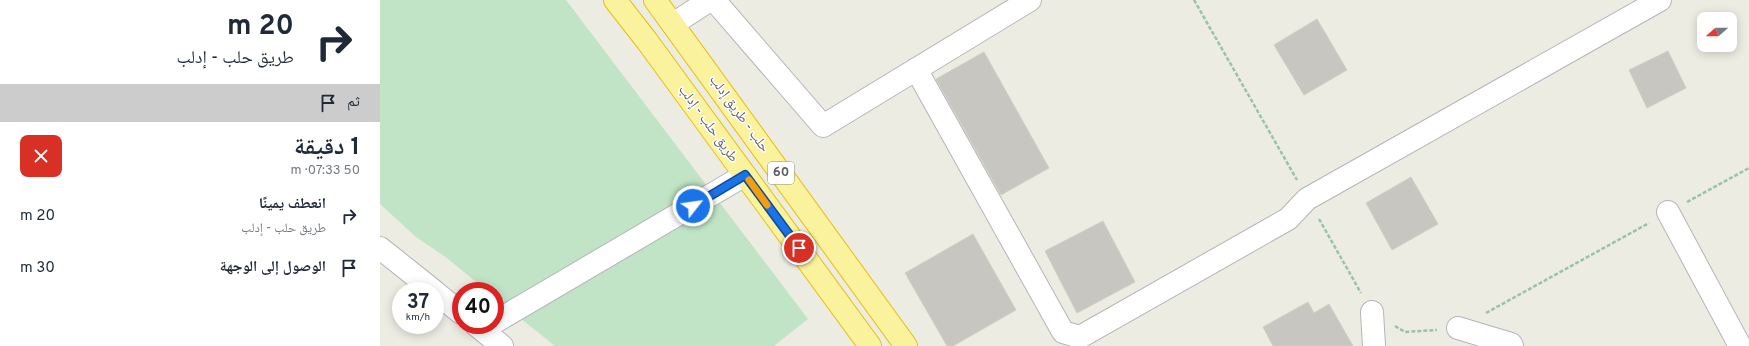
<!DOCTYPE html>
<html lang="ar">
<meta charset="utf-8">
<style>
:root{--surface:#fff;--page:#f2f2f3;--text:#1f2937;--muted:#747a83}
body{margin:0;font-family:Overpass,"Noto Naskh Arabic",sans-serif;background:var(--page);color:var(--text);direction:rtl;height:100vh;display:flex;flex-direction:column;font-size:15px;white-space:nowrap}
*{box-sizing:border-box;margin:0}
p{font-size:13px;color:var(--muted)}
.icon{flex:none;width:22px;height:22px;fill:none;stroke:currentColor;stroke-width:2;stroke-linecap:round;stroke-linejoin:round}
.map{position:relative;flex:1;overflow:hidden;direction:ltr}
.details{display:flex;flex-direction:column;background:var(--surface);width:380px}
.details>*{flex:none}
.guide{background:#fff;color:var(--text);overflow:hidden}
.needle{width:26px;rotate:249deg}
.fabs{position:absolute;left:1317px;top:12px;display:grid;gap:8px}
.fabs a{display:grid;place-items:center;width:40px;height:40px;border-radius:8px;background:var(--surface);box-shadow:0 2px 10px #0003;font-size:20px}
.speed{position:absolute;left:12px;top:282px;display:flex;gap:8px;font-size:20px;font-weight:700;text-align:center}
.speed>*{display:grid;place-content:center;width:52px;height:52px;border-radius:50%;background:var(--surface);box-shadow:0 2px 10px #0003;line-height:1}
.speed small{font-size:10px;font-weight:400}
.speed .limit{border:6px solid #d22;background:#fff;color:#111}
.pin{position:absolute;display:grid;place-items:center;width:34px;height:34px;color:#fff;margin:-17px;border:2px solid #fff;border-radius:50%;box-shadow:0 1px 4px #0007}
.me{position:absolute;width:44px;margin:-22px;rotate:60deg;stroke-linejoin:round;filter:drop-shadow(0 0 3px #0008)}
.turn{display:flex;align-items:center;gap:14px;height:84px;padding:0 20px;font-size:18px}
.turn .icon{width:52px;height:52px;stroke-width:2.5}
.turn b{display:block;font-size:28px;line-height:34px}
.then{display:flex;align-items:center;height:38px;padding:0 20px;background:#0003;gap:8px;font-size:15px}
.round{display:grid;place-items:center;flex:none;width:42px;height:42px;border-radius:8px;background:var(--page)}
.overview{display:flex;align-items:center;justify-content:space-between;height:68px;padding:0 20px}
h1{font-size:24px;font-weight:700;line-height:30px}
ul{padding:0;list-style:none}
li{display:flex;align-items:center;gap:12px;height:52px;padding:0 20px}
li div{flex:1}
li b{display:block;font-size:15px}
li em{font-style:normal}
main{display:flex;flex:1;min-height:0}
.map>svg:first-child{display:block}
.green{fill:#c0e4c5}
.building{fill:#c8c6c0;stroke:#d2cfc2}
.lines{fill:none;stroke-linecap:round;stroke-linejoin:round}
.minor-casing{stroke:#b4b5ba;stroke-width:24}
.tertiary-casing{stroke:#b4b5ba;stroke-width:24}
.trunk-casing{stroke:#e8bf09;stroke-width:24}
.path{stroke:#98c3aa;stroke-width:2.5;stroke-dasharray:4 2;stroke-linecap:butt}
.minor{stroke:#fff;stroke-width:22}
.tertiary{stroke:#fff;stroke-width:22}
.trunk{stroke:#faf29c;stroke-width:22}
.route-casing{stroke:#114b97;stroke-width:10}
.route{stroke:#1a73e8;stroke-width:7}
.slow{stroke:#f59e0b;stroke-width:7}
.labels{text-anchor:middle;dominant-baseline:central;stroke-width:3;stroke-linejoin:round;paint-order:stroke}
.shield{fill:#fff;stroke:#8c8e92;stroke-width:1}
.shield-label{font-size:13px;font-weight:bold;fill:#5b5e63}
.street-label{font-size:14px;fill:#5b5e63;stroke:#fff}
</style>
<main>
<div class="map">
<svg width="1369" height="346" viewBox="0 0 1369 346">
<rect width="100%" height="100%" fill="#edece3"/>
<path class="green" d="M0 0H186L428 319 394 346H175L115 298V291H107L67 258 36 237 0 204Z"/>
<path class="building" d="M937 19 967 70 924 95 894 45Z
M1288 51 1306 88 1267 108 1249 70Z
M604 52 669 168 621 195 556 79Z
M1031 177 1058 224 1012 250 986 203Z
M723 221 755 282 697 313 665 251Z
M593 234 636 310 573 346H567L525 273Z
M928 302 934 313 949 304 973 346H893L883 327Z"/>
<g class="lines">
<g class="minor-casing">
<path id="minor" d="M334 0 443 126 650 0
M293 24 330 0
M536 69 683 332 700 337 908 219 927 199 1280 0
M1288 212 1360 346
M992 312 994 346
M1078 328 1131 344 1132 346"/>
</g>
<g class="tertiary-casing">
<path id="tertiary" d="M0 248 54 291
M55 292 81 313
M115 322 365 175
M96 325 122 346"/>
</g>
<g class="trunk-casing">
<path id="trunk" d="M235 0 267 41 490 346
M275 0 526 346"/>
</g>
<path class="path" d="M814 0 917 180
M1307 202 1369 168
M939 219 981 293
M1106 313 1269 223
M1015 326 1025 332 1057 330"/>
<use href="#minor" class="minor"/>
<use href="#tertiary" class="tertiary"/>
<use href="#trunk" class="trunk"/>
</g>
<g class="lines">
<g class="route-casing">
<path id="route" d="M313 206 365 175 419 248"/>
</g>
<use href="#route" class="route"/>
<path class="slow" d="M369 180 387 205"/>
</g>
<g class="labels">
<rect class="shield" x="388" y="162" width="26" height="22" rx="3"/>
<g class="shield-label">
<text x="401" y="173">60</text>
</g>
<g class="street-label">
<text transform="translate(359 114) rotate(54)">حلب - طريق إدلب</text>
<text transform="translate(328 124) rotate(54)">طريق حلب - إدلب</text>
</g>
</g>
</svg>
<div class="fabs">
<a><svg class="needle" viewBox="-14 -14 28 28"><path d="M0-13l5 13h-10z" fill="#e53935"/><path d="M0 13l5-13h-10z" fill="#747a83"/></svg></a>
</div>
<div class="speed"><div>37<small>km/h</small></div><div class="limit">40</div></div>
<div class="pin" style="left:419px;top:248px;background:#d93025"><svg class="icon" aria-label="arrive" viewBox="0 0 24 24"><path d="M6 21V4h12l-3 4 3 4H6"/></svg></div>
<svg class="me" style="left:313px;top:206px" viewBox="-20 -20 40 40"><circle r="17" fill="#1a73e8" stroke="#fff" stroke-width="3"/><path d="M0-11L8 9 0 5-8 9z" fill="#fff"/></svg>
</div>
<section class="details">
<div class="guide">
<div class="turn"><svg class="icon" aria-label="right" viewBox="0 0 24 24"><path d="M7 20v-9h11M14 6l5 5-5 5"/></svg><div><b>20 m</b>طريق حلب - إدلب</div></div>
<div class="then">ثم<svg class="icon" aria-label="arrive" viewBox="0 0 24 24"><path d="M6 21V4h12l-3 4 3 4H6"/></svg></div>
</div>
<div class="overview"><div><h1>1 دقيقة</h1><p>50 m · 07:33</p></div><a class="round" style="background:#d93025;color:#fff"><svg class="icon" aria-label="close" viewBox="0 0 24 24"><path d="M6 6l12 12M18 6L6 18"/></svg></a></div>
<ul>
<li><svg class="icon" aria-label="right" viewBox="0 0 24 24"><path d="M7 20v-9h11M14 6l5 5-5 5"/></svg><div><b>انعطف يمينًا</b><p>طريق حلب - إدلب</p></div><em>20 m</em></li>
<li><svg class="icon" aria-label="arrive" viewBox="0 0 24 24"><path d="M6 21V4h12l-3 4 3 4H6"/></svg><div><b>الوصول إلى الوجهة</b></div><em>30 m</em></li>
</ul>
</section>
</main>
